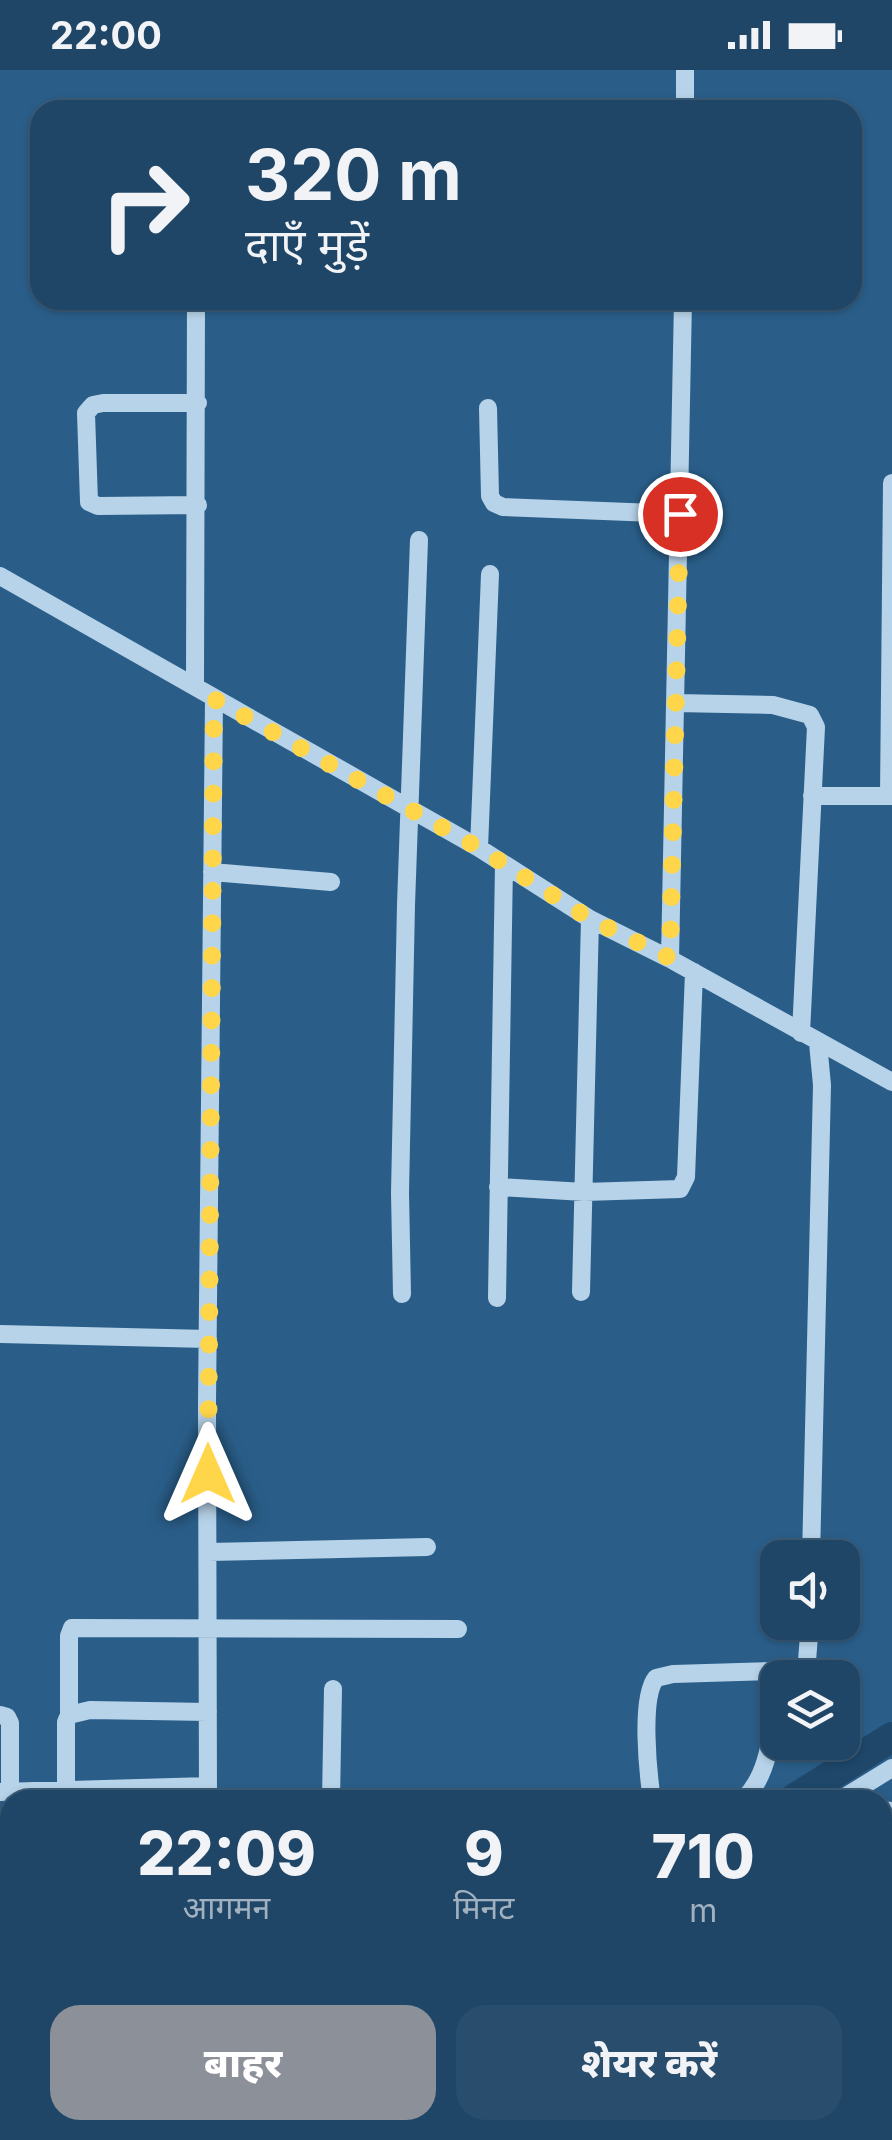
<!DOCTYPE html>
<html lang="hi">
<meta charset="utf-8">
<style>
:root{--surface:#204667;--page:#284d6d;--text:#f1f3f6;--muted:#a2b1c0;--line:#3d5e7b;--accent:#8c9099}
body{margin:0;font-family:Inter,"Noto Sans Devanagari",sans-serif;background:var(--page);color:var(--text);height:100vh;display:flex;flex-direction:column;font-size:38px;white-space:nowrap}
*{box-sizing:border-box;margin:0}
p{font-size:32px;color:var(--muted)}
.icon{flex:none;width:55px;height:55px;fill:none;stroke:currentColor;stroke-width:2;stroke-linecap:round;stroke-linejoin:round}
.map{position:relative;flex:1;overflow:hidden}
.side{position:absolute;left:0px;top:1720px;width:892px;height:350px;display:flex;flex-direction:column;background:var(--surface);border-radius:30px 30px 0 0;box-shadow:0 2px 8px #0004,0 0 0 2px var(--line)}
.side>*{flex:none}
.top-card{position:absolute;left:30px;top:30px;width:832px;height:210px;border-radius:30px;box-shadow:0 2px 8px #0004,0 0 0 2px var(--line);background:#204667;color:var(--text);overflow:hidden}
.tools{position:absolute;left:760px;top:1470px;display:grid;gap:20px}
.tools a{display:grid;place-items:center;width:100px;height:100px;border-radius:20px;background:var(--surface);box-shadow:0 2px 8px #0004,0 0 0 2px var(--line);font-size:50px}
.pin{position:absolute;display:grid;place-items:center;width:85px;height:85px;color:#fff;margin:-42px;border:5px solid #fff;border-radius:50%;box-shadow:0 2px 10px #0007}
.me{position:absolute;width:110px;margin:-55px;rotate:0deg;stroke-linejoin:round;filter:drop-shadow(0 0 8px #0008)}
.turn{display:flex;align-items:center;gap:35px;height:210px;padding:0 50px;font-size:45px}
.turn .icon{width:130px;height:130px;stroke-width:2.5}
.turn b{display:block;font-size:70px;line-height:85px}
.eta{display:flex;justify-content:space-evenly;align-items:center;height:170px;text-align:center}
.eta b{font-size:60px;font-weight:800;line-height:70px}
.cta{display:flex;gap:20px;margin-top:auto;padding:20px 50px}
.cta a{flex:1;height:115px;border-radius:30px;background:var(--accent);color:#fff;font-size:40px;font-weight:800;line-height:115px;text-align:center}
.cta a+a{background:var(--page);color:var(--text)}
.status{display:flex;justify-content:space-between;align-items:center;height:70px;padding:0 50px;background:var(--surface);direction:ltr}
.status svg{height:28px;fill:currentColor}
.map>svg:first-child{display:block}
.lines{fill:none;stroke-linecap:round;stroke-linejoin:round}
.river{stroke:#1e476a;stroke-width:30}
.minor{stroke:#b7d3e9;stroke-width:18}
.route{stroke:#ffd54a;stroke-width:18;stroke-dasharray:0 32.4}
</style>
<div class="status"><b>22:00</b><svg viewBox="0 0 49 12"><path d="M0 12V9h3v3zM5 12V6h3v6zM10 12V3h3v9zM15 12V0h3v12zM26 1h20v11H26zM47 4h2v5h-2z"/></svg></div>
<div class="map">
<svg width="892" height="2070" viewBox="0 0 892 2070">
<rect width="100%" height="100%" fill="#2a5e89"/>
<g class="lines">
<path class="river" d="M792 1730 892 1667
M147 2070 168 2060"/>
<path class="minor" d="M685 40V0
M488 338 490 426 494 433 503 437 680 444
M198 435 98 436 89 432 86 343 93 335 103 333H198
M0 506 479 778 590 849 670 889 892 1012
M195 614 196 230
M676 633 773 635 810 645 816 657 801 963
M812 726H892
M889 726 892 413
M479 778 490 504
M212 802 331 812
M670 889 683 230
M498 1117 584 1122 680 1119 686 1107 694 902
M581 1222 590 849
M402 1224 400 1123 406 835 419 470
M497 1228 504 794
M0 1264 208 1269
M208 1482 427 1477
M811 1488 822 1015 818 973
M0 1645 7 1647 10 1653V1722
M69 1645V1566L72 1558 458 1559
M0 1722 208 1716
M66 1722V1652L69 1645 90 1640 208 1642
M208 1730 207 1333 214 629
M331 1730 333 1619
M652 1730C648 1703 640 1628 656 1608L673 1604 803 1600 807 1591 810 1552
M743 1730C772 1702 771 1658 778 1620
M840 1730 892 1698
M882 1740 892 1741
M0 1811H10
M882 1855H892
M0 1872H10
M882 1913 892 1912
M882 1963H892
M0 1972H10
M882 2015 892 2016
M149 2060V2070
M751 2060V2070
M794 2060V2070
M6 2070 10 2034
M68 2070 90 2060
M498 2070V2060"/>
</g>
<g class="lines">
<path class="route" d="M208 1404 214 629 479 778 590 849 670 888 680 444"/>
</g>
</svg>
<div class="tools">
<a><svg class="icon" aria-label="sound" viewBox="0 0 24 24"><path d="M4 9h4l5-4v14l-5-4H4zM17 9q2 3 0 6"/></svg></a>
<a><svg class="icon" aria-label="layers" viewBox="0 0 24 24"><path d="M12 4l9 5-9 5-9-5zM3 14l9 5 9-5"/></svg></a>
</div>
<div class="pin" style="left:680px;top:444px;background:#d93025"><svg class="icon" aria-label="arrive" viewBox="0 0 24 24"><path d="M6 21V4h12l-3 4 3 4H6"/></svg></div>
<svg class="me" style="left:208px;top:1404px" viewBox="-20 -20 40 40"><path d="M0-17L14 15 0 8-14 15z" fill="#ffd54a" stroke="#fff" stroke-width="4"/></svg>
<div class="top-card">
<div class="turn"><svg class="icon" aria-label="right" viewBox="0 0 24 24"><path d="M7 20v-9h11M14 6l5 5-5 5"/></svg><div><b>320 m</b>दाएँ मुड़ें</div></div>
</div>
<section class="side">
<div class="eta">
<div><b>22:09</b><p>आगमन</p></div>
<div><b>9</b><p>मिनट</p></div>
<div><b>710</b><p>m</p></div>
</div>
<div class="cta"><a>बाहर</a><a>शेयर करें</a></div>
</section>
</div>
